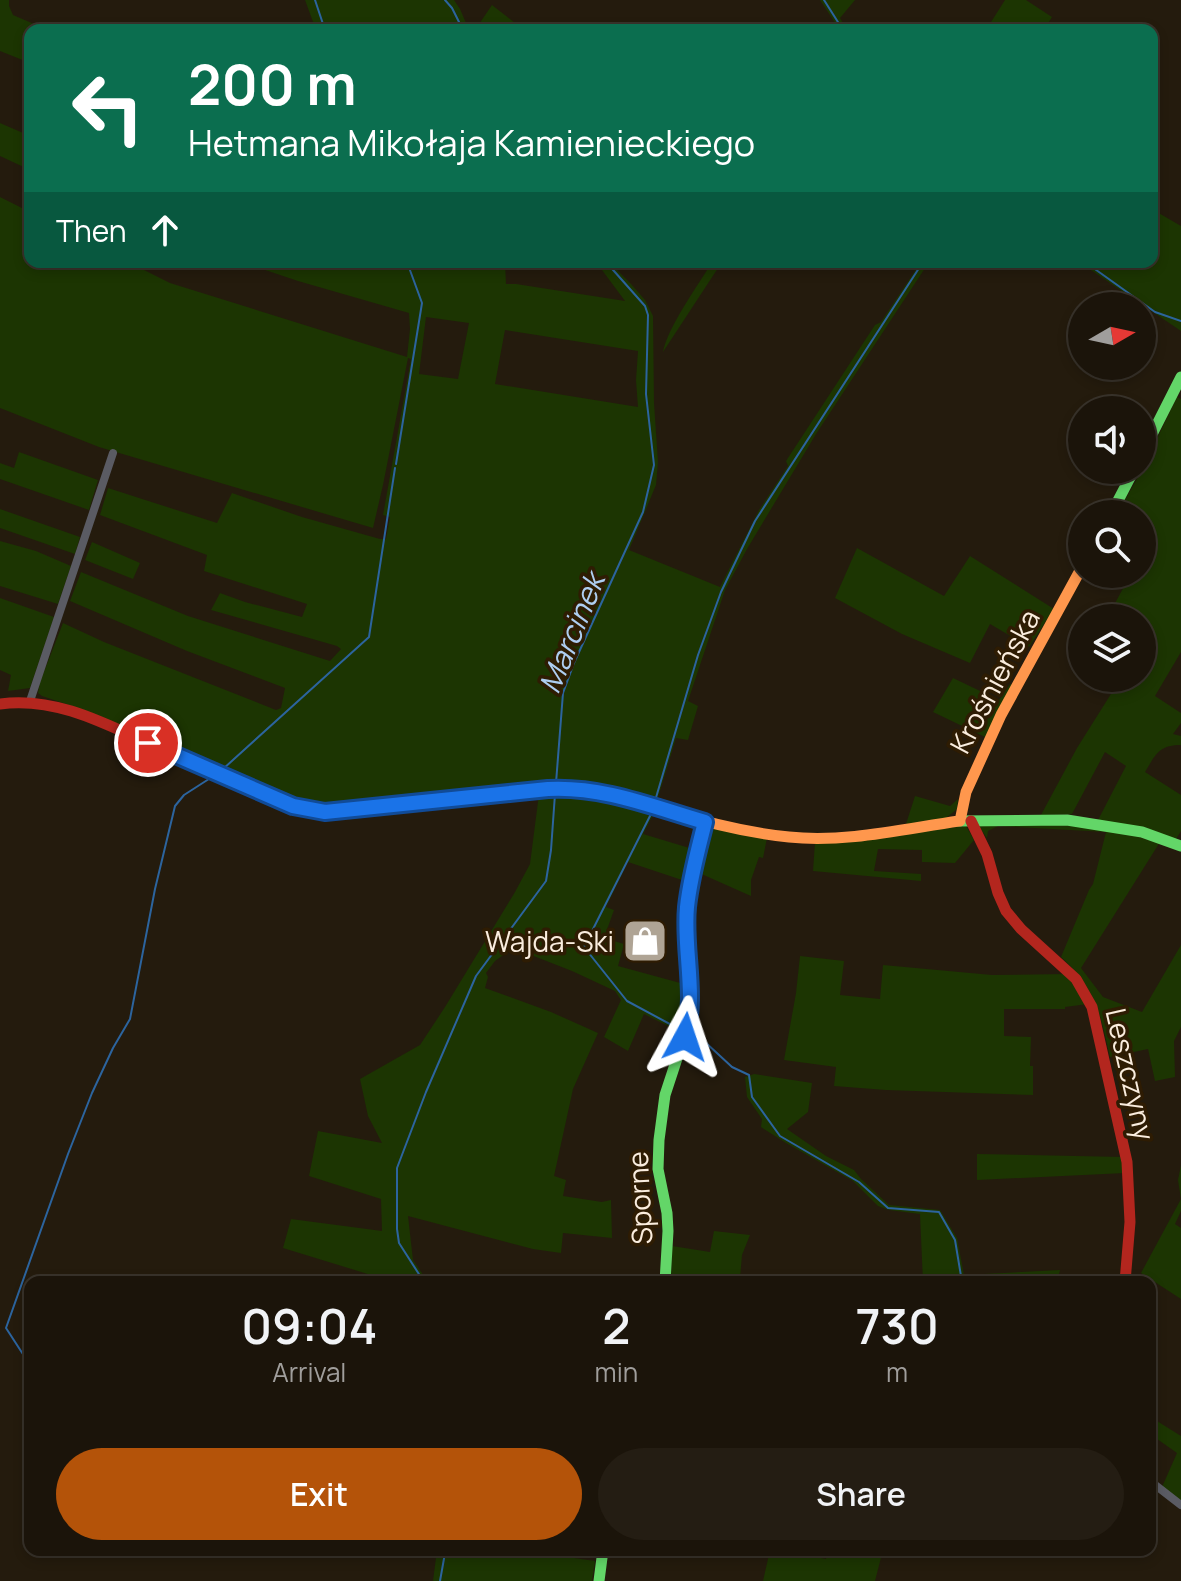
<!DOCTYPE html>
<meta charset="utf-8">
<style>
:root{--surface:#1b140a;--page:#241d13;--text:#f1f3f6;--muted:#a09e9c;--line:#39332b;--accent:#b45309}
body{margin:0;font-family:Manrope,sans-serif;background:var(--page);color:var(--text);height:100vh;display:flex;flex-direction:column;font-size:30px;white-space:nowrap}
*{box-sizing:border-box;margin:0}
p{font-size:26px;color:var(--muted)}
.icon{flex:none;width:44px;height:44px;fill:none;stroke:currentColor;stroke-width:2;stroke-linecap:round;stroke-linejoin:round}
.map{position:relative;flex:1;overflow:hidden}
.drawer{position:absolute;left:24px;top:1276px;width:1132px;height:280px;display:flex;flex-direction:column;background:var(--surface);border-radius:16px;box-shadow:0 4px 12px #0003,0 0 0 2px var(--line)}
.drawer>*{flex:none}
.top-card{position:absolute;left:24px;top:24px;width:1134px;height:244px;border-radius:16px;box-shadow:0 4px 12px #0003,0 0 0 2px var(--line);background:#0b6e4f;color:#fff;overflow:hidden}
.needle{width:52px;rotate:81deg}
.controls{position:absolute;left:1068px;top:292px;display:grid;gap:16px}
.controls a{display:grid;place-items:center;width:88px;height:88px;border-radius:50%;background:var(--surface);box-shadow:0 4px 12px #0003,0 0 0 2px var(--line);font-size:40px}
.pin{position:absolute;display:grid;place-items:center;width:68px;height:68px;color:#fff;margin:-34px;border:4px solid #fff;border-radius:50%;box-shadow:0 2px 8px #0007}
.me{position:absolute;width:88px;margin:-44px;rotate:5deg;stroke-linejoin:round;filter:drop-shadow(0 0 6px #0008)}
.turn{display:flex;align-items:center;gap:28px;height:168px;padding:0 32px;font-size:36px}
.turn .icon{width:104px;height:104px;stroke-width:2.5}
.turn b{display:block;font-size:56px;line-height:68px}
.then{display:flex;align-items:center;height:76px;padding:0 32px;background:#0003;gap:16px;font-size:30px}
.eta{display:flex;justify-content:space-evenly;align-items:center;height:136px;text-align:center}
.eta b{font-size:48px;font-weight:600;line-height:56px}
.button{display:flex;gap:16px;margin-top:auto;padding:16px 32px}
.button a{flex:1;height:92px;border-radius:48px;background:var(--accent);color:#fff;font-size:32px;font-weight:600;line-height:92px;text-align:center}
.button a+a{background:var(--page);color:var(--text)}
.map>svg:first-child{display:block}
.green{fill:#1c3502;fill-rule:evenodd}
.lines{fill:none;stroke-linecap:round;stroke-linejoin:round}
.stream{stroke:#2c649e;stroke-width:2}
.street{stroke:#5a5b63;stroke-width:8}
.fast{stroke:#63d668;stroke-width:11}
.slow{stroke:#ff974d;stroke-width:11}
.jam{stroke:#b3261e;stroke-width:11}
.route-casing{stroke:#114b97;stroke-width:20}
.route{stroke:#1a73e8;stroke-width:14}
.labels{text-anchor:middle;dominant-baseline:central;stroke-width:7;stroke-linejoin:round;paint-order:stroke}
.street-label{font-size:28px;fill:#faedde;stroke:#2e1c03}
.poi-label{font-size:28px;fill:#faedde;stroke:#2e1c03;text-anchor:end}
.water-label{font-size:30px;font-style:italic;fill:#aecef1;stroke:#2e1c03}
</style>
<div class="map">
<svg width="1181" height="1581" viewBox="0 0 1181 1581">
<rect width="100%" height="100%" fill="#241b0d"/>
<path class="green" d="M0 0H9V6L13 15 48 30H30V63L0 51Z
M305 0H454L460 9 469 30H316Z
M820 0H855L840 18 847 30H840Z
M1005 0H1026L1052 17 1044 30H986Z
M492 5 519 26 516 30H475Z
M0 123 30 136V170L0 156Z
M0 197 30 212V262H128L170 283 407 357 410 329 409 313 298 281 241 262H383L396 264V262H505L506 284H516L625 301 602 270 561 262H609L631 284 645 300 653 316 654 403 658 462 656 485 629 550 720 587 759 510 788 466 786 461 875 325 881 322 921 262H929L816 434 747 549 725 590 688 701 698 706 688 740 676 738 656 804 599 787 346 808 311 807 72 706 42 696 38 693 40 682 63 623 104 642 276 710 281 708 285 688 187 651 70 601 81 572 188 616 330 661 341 649 337 646 211 610 220 593 245 602 302 617 307 604 204 571 207 555 100 515 108 488 217 523 232 493 302 517 380 539H386L390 517 383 515 411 359 408 358 383 485 373 528 99 447 0 408ZM426 317 469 323 458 379 419 374ZM505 330 638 351 636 380 638 407 495 384Z
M1152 205 1157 212 1181 226V331L1079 262H1152Z
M712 262H722L663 352C667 328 699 284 712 262Z
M1177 397 1181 399V652L1155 696 1181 713V723L1173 734 1181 736V745C1159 745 1156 754 1145 772L1181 795V831L1176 839 1098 820 1126 766 1105 752 1072 814 1041 815 1077 748 1121 678H1142V618H1107L1127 581 1114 574H1142V514H1117L1142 470Z
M19 452 98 480 89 510 0 479V463L14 468Z
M0 509 80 537 75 554 0 528Z
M0 541 36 551 71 566 58 604 0 586Z
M92 542 140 563 133 579 85 560Z
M857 548 944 596 970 556 1054 609 1029 647 990 624 970 663 902 634 835 598Z
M0 598 54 617 30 688 8 691 11 675 0 670Z
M953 678 999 700 1010 684 1012 685 985 737 933 712Z
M539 794 588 795 655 811 643 834 696 850 688 882 628 862 606 907 614 910 604 938 624 944 618 966 684 984 686 1018 682 1033 644 1014 628 1051 604 1037 621 1000 615 991 572 971 513 948 495 961 486 973 488 977 485 988 551 1012 598 1033 573 1089 554 1176 566 1180 563 1196 602 1202 611 1200 612 1238 563 1233 561 1253 533 1249 408 1216 413 1260 428 1282H383L384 1279 283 1248 291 1219 382 1231 381 1199 309 1176 318 1131 382 1143 368 1116 360 1079 420 1045 445 1007 515 892 530 864Z
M915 796 950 806 958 799 957 809 946 818 906 824Z
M978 825H1072L1123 832 1151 841 1160 842 1081 968 1103 997 1142 1012 1181 945V1027L1174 1041 1175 1077 1155 1081 1148 1049 1110 1057C1100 1013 1096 989 1061 957L1089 890 1093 884 1106 832 998 826 988 831 987 838Z
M966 826 974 840 955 863 922 862V850L878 849 874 871 921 874V881L813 871 815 842Z
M714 828 767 838 763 858 759 857 751 880V896L697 872 705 834Z
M800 956 844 961 840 995 880 999 883 965 992 975 1068 974 1088 1004 1065 1007V1009H1004V1036L1031 1037 1030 1066H1033V1095L886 1090 834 1086 836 1067 784 1060 796 993Z
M754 1074 812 1083 808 1112 787 1129 826 1156 854 1170 861 1179 889 1205 940 1210 957 1238 964 1275 1060 1270 1057 1282H923L920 1214 889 1210 878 1206 853 1181 786 1143 761 1127 762 1119 747 1097 745 1077Z
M977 1154 1123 1157 1125 1173 977 1180Z
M1181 1165V1211L1175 1224 1181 1228V1299L1141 1273 1181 1199 1178 1180Z
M714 1231 750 1235 742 1255 740 1278 751 1282H696L676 1277 673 1282H671L672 1246 710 1252Z
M1150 1420 1155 1423 1157 1421 1181 1436V1501L1162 1487 1177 1453 1150 1434Z
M437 1550H560V1556L595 1561 592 1581H433Z
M770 1550H780L826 1559 827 1550H883L875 1581H763Z"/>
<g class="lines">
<path class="stream" d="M315 0 325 30
M445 0 452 8 463 30
M824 0 843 30
M1085 262 1155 312 1181 321
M396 464 422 303 407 262
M223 769 369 637 395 468
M556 783 563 693 574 663 643 512 654 465 646 394 648 315 645 306 606 262
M655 801 698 655 721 592 755 521 923 262
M652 812 584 947 627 1001 681 1030
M690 1035 705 1042 732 1067 749 1075 752 1097 780 1136 859 1182 888 1208 939 1212 955 1240 962 1282
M424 1282 399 1243 397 1229V1168L426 1092 476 976 546 881 551 850 555 794
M30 1365 6 1328 68 1154 92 1093 113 1048 130 1019 155 889 175 806 184 795 212 777
M440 1581 445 1553 448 1550"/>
<path class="street" d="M30 701 113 453
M1150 1481 1181 1505"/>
<path class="fast" d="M1142 454 1181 377
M1111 514 1134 470
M959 821 1067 820 1142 832 1181 846
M665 1282 668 1231 667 1213 658 1169 659 1140 665 1095 687 1028 689 997 687 906 693 870 705 822
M599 1581 603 1550"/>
<path class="slow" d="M470 797C515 792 559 785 604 793 626 796 648 805 669 811 708 823 748 833 789 837 845 843 903 829 959 821
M960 821 966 792 1001 715 1082 567"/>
<path class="jam" d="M0 704C59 696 111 727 163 750 206 768 250 787 293 806L325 812 470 797
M971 821 987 854 998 893 1006 911 1021 929 1076 979 1092 1007 1127 1162 1130 1222 1125 1282"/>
</g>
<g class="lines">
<g class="route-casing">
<path id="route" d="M148 743 293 806 325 812 548 789C603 786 653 807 705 822 698 850 690 878 687 907 683 949 697 995 685 1037"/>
</g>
<use href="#route" class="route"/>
</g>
<defs>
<g id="shop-square" transform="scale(2.3)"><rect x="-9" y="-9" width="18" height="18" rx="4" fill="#afa495" stroke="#2e1c03"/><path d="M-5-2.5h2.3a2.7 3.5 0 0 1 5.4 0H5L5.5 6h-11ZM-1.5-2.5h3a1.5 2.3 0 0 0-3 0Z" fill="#fff"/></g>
</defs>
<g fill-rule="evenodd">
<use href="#shop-square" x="645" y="941"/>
</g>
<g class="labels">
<g class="street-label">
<text transform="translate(994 681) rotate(-62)">Krośnieńska</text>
<text transform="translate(1131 1074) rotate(77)">Leszczyny</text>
<text transform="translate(639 1198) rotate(-93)">Sporne</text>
</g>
<g class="poi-label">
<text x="614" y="941">Wajda-Ski</text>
</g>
<g class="water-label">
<text transform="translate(571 633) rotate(-68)">Marcinek</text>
</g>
</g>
</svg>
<div class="controls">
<a><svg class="needle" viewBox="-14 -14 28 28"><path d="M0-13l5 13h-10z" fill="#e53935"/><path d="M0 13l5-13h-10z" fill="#a09e9c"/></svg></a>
<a><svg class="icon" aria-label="sound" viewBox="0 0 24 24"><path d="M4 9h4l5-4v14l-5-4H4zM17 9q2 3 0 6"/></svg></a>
<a><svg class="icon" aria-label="search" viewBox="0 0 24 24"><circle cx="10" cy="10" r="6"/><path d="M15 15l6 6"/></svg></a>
<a><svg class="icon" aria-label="layers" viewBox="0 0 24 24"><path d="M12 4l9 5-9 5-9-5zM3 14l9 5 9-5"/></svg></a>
</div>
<div class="pin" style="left:148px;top:743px;background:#d93025"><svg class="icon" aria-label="arrive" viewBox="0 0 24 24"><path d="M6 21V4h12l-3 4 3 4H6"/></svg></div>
<svg class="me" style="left:685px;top:1037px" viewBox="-20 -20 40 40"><path d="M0-17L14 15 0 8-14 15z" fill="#1a73e8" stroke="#fff" stroke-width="4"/></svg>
<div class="top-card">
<div class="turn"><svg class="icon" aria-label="left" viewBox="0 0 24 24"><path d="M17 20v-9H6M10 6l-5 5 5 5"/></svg><div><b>200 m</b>Hetmana Mikołaja Kamienieckiego</div></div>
<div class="then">Then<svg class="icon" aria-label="ahead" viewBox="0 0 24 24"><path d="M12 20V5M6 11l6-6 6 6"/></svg></div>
</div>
<section class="drawer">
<div class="eta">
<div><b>09:04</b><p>Arrival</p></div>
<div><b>2</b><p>min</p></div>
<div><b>730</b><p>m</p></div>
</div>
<div class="button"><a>Exit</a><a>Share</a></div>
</section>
</div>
